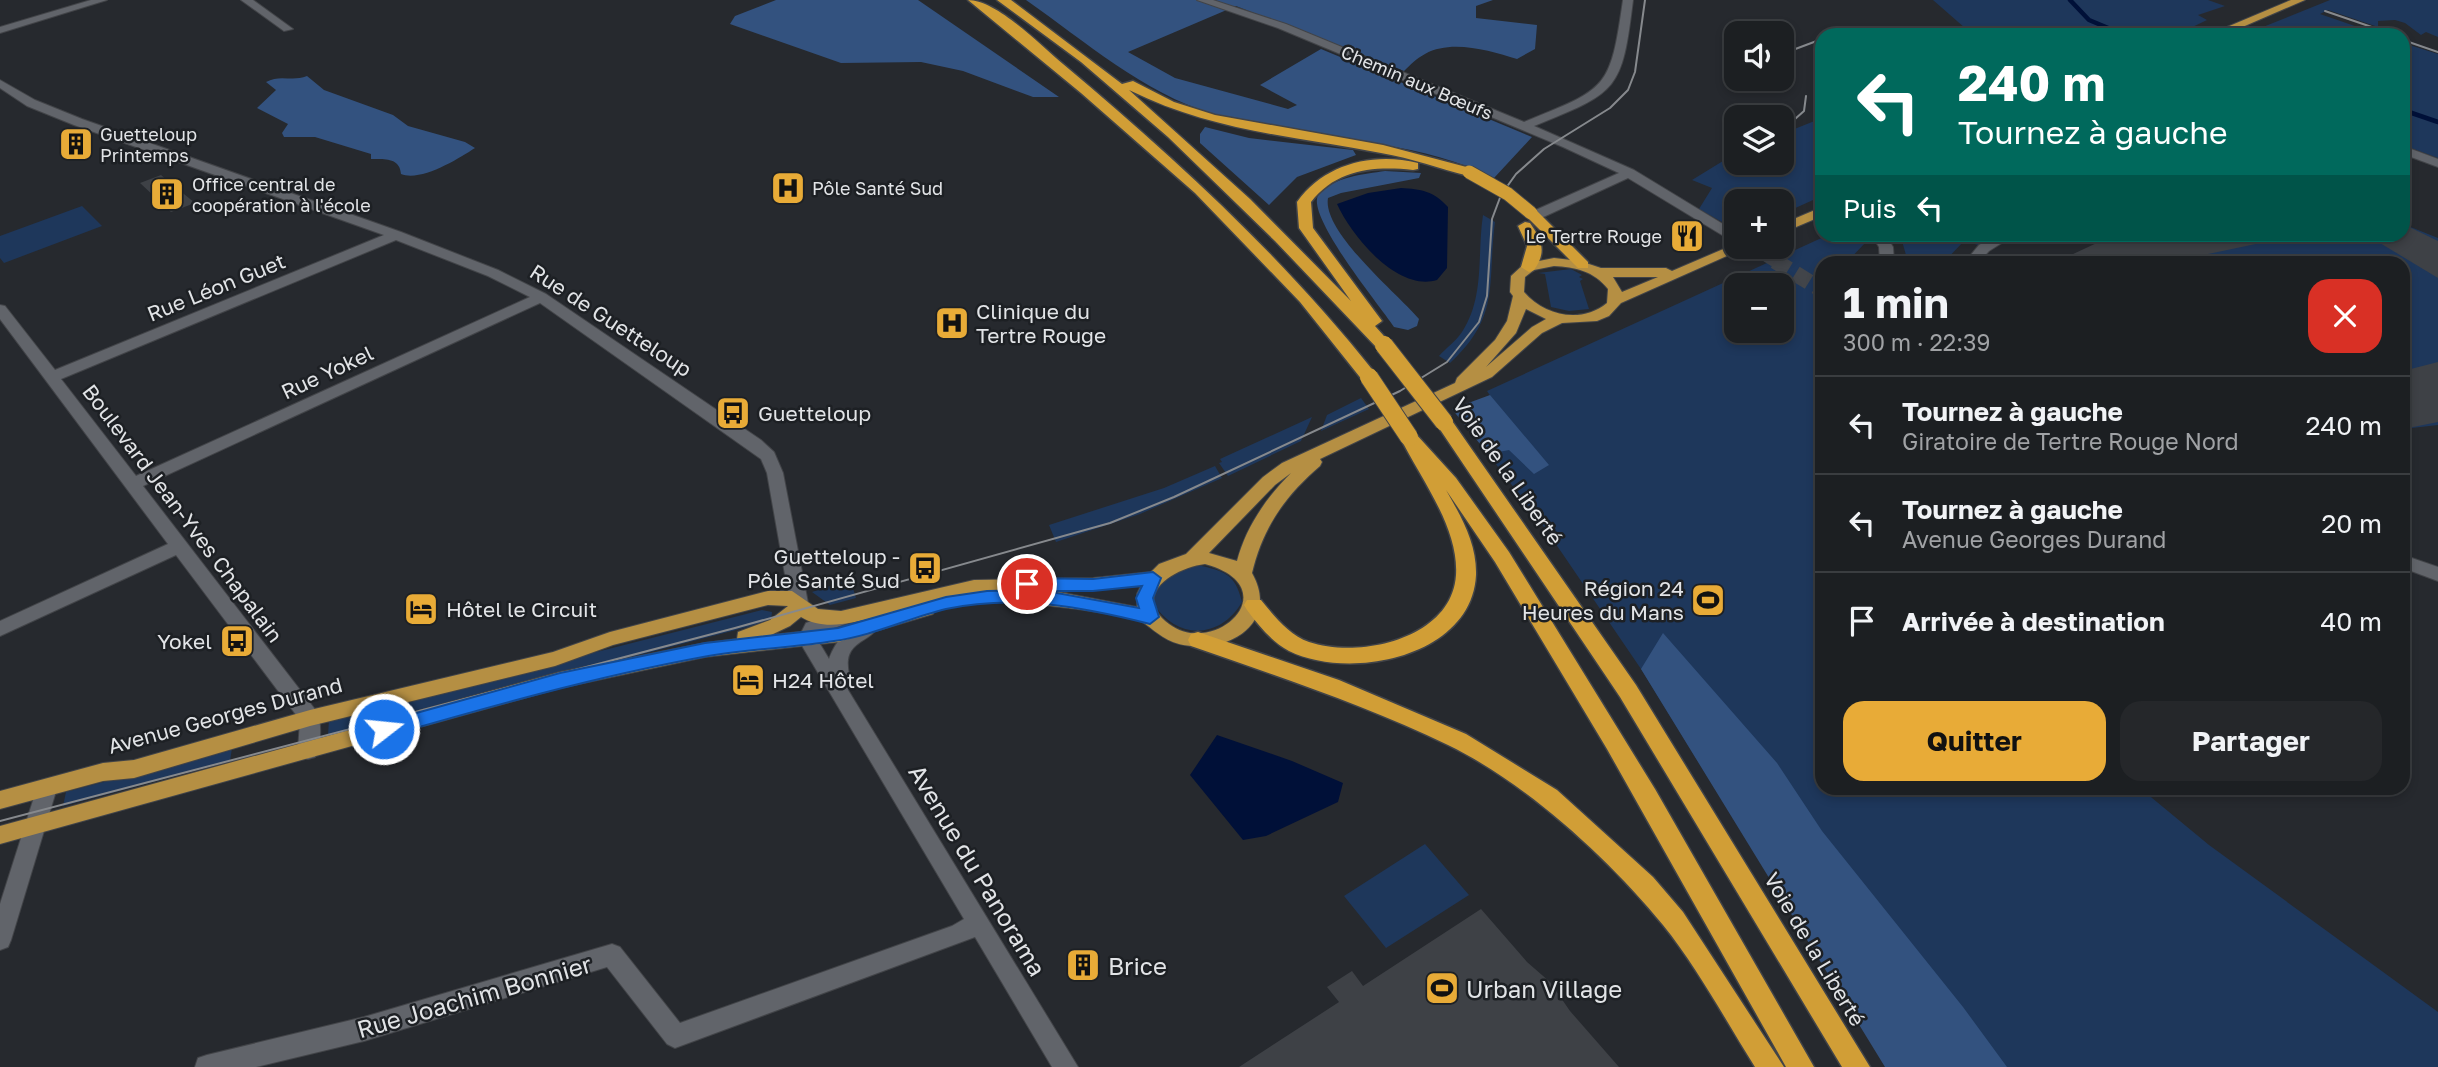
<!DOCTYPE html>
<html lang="fr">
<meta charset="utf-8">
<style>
:root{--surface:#1c1f22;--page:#25272a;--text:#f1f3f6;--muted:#a0a2a5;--line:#3a3d40;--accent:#e8ab37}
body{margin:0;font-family:"Golos Text",sans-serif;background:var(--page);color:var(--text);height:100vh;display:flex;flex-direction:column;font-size:26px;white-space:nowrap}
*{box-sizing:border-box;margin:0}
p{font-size:23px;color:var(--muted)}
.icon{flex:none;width:38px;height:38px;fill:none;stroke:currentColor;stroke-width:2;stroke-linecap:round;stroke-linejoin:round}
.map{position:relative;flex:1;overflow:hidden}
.drawer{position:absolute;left:1815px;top:256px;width:595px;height:539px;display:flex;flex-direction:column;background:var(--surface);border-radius:21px;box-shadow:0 4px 10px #0003,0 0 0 2px var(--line)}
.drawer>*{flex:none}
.guide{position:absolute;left:1815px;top:28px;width:595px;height:214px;border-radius:21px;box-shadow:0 4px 10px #0003,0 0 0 2px var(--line);background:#00695c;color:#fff;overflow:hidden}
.fabs{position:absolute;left:1724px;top:21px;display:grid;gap:14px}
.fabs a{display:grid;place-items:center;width:70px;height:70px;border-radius:14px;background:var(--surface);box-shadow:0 4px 10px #0003,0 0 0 2px var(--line);font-size:35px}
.pin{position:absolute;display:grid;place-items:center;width:60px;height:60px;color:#fff;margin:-30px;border:4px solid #fff;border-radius:50%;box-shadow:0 2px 7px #0007}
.me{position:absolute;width:77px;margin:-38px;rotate:74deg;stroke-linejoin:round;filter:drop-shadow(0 0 5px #0008)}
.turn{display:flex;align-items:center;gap:24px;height:147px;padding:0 28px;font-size:32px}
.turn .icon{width:91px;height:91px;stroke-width:2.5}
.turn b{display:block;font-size:49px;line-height:60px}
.then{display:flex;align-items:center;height:66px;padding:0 28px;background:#0003;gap:14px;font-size:26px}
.round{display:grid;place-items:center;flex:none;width:74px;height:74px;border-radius:21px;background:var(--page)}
.headline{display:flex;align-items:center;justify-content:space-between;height:119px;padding:0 28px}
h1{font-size:42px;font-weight:700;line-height:52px}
.button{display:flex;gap:14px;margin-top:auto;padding:14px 28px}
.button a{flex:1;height:80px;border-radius:21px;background:var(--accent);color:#111;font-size:28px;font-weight:700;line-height:80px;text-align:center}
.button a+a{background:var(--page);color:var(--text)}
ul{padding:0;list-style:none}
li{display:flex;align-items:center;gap:21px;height:98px;padding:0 28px;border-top:2px solid var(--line)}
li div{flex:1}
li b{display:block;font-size:26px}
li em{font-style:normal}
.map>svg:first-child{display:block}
.green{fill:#1e375b;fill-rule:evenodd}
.forest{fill:#33527f}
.water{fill:#001038}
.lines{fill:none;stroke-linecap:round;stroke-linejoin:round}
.stream{stroke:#001038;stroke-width:4.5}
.building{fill:#3e4146}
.minor-tunnel-far1{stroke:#42454a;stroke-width:12;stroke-dasharray:12 6;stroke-linecap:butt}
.minor-tunnel{stroke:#42454a;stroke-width:16;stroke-dasharray:16 8;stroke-linecap:butt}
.minor-casing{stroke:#424448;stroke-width:2}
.primary-casing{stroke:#424448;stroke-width:2}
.trunk-casing{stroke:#424448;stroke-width:3}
.minor{fill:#61646a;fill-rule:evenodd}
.primary{fill:#b58f43;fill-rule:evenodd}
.trunk{fill:#d19e36;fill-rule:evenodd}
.tram{stroke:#86898d;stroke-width:2}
.trunk-bridge-far1-casing{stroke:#424448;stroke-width:15;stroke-linecap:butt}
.trunk-bridge-casing{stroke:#424448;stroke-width:20;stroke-linecap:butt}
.trunk-bridge-far1{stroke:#d19e36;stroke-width:13}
.trunk-bridge{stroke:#d19e36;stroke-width:18}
.route{fill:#1a73e8;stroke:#114b97;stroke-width:2;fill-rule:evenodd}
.labels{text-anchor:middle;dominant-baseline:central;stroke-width:5;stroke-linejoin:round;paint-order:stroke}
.far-street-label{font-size:18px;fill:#e2e4e7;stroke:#1d2024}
.far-poi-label{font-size:18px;fill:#e2e4e7;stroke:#1d2024;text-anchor:start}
.street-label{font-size:21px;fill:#e2e4e7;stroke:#1d2024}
.poi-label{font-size:21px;fill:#e2e4e7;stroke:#1d2024;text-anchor:start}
.near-street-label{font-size:24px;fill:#e2e4e7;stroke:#1d2024}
.near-poi-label{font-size:24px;fill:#e2e4e7;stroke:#1d2024;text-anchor:start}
</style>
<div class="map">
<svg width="2438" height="1067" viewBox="0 0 2438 1067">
<rect width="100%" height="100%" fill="#26292e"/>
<path class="green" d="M1933 0H2208L2225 6 2198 15 2207 20 2176 35H1973Z
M2330 0H2438V37L2426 32 2421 35 2405 23 2395 20 2378 21V27L2328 10 2320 14 2381 35H2243Z
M2403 43 2438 54V158L2403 145Z
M1822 118V196L1782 214V201H1736V227L1729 226 1699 209 1712 188 1692 180 1736 153V163H1782V134Z
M82 206 102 226 4 263 0 258V236Z
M1483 215 1495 222C1487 284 1501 316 1450 363L1439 356C1446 348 1456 341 1462 332 1485 297 1477 254 1483 215Z
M2403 224 2438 238V425L2403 429V262H2063L2064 259 2116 235 2403 234Z
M1900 234 1999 235 1978 245 1964 241 1944 262H1908Z
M1828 235H1845L1865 243 1847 262H1822V788H2140L2209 845 2438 1012V1067H1887L1641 669 1547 531 1460 417 1497 406 1487 391ZM1736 285H1782V331H1736Z
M1571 269 1582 275 1579 277 1583 279 1580 281 1589 309 1569 311 1551 307 1545 274 1538 273Z
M1361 398 1369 409 1321 431 1327 415Z
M1312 417 1301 441 1228 476 1219 463 1222 462 1220 459Z
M1215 466 1222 478 1140 514 1056 542 1049 525 1164 488Z
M1197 565C1224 571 1235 573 1242 602 1220 640 1176 640 1153 603 1159 574 1171 571 1197 565Z
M850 579 856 598 830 605 812 592Z
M762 610 772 612 771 621 328 735 329 720Z
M232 748 230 761 63 806 66 792Z
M1425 844 1469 895 1386 948 1344 896Z"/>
<path class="forest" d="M776 0H918L1059 97H1033L963 71 921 62 841 63 730 24 735 16Z
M1026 0H1493L1476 6V18L1537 25 1535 49 1517 59C1490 51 1452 39 1425 54 1417 58 1410 65 1404 71L1236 6 1128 52 1175 78 1288 109 1297 105 1260 85 1321 49 1532 137 1494 178C1405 134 1305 143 1213 114 1142 92 1086 42 1026 0Z
M307 76 324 90 393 115 408 126 465 142 475 148C458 159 421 182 401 174 400 157 383 159 371 159V154L315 137H284L282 133 288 124 257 108 276 90 266 82C280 74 292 82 307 76Z
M1205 127 1249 138 1353 150 1356 155 1297 177 1269 205 1200 143V134Z
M1385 171 1421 173 1419 178 1341 193 1328 198C1322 232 1398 294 1419 319L1417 326 1408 330 1394 327C1381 307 1303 213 1319 194 1333 177 1365 174 1385 171Z
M1490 395 1549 465 1534 474 1509 450 1488 454 1452 409Z
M1663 633 1777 763 1822 831 1963 1007 2007 1067H1885L1641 669Z"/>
<path class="water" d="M1401 188C1421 189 1434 191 1448 207L1447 268 1437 280C1398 292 1352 237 1337 204L1368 193Z
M1217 735 1292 761 1343 783 1338 802 1266 836 1243 840 1190 775Z"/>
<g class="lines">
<path class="stream" d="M2070 0 2089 20 2125 35
M2403 110 2438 122"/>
</g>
<path class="building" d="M161 175 168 181 195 203 171 212 140 183Z
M2403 224 2438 241V278L2365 234H2403Z
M2116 234H2269L2270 241 2170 262H2056Z
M2438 362V422L2403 429V371Z
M1481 909 1527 962 1550 982 1570 1011 1619 1067H1239L1339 1002 1327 987 1352 971 1363 986Z"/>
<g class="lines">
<path class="minor-tunnel-far1" d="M1751 247 1778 263"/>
<path class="minor-tunnel" d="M1775 261 1822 290"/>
<g class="minor-casing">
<path id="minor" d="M91 0H107L0 33V27Z
M241 0H253L293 29 284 31Z
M1197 0H1213L1286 24 1524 122C1607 88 1610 91 1623 0H1633C1622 91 1618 92 1534 126L1634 170 1736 232V238H1727L1628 178 1539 219H1529V213L1619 173 1563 147 1278 28Z
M0 80 35 100 82 119 401 232 498 270 546 294 761 440 774 452 783 473 808 603 806 608H792L790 603 767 473 761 459 540 303 143 486 317 712C322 723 321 746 315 757L308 759 301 757 298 751 300 720 176 555 0 636V621L168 544 0 319V305L5 306 55 370 384 235 74 125 27 106 0 88ZM396 240 488 276 530 297 136 476 61 379Z
M2403 146 2438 159V167L2403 154Z
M1871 234H1885L1893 247 1894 262H1880L1879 247Z
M1999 234H2016L1989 251 1979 262H1965L1979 245Z
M2403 555 2438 567V581L2403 568Z
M841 611 848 613 850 618 848 623 820 633 817 639 829 659C835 642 853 616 875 623L877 628C872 638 858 640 851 651 843 664 853 678 848 690L1078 1067H1052L975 937 675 1048 667 1044 607 967 364 1041 256 1067H195L198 1058 207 1055 364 1017 612 944 620 947 680 1023 952 926 964 919 798 639 806 623Z
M47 779 54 782 57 788 11 940 8 947 0 950V904L37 788 40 782Z"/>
</g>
<g class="primary-casing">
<path id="primary" d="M2291 0H2305L2224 35H2208Z
M1822 207V216L1782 233V224Z
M1735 244 1736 247H1747L1621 303 1609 316 1597 321 1562 323 1542 333 1492 377 1320 459 1322 462 1320 466C1285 496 1263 527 1252 573 1278 619 1236 650 1191 646 1169 644 1160 635 1144 623 1132 614 1043 605 1023 603L1017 601 1016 593 974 594 931 604 935 609 933 614 838 642 705 657 560 688 0 844V826L560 672 705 643 737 639 738 632 770 620 788 606 768 605 613 645 555 666 310 726 134 778 103 781 0 809V791L103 763 134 760 310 710 553 652 610 632 768 591H792L818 609 841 611 974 580 1093 578 1151 572 1159 564 1186 554 1263 477 1282 463 1455 383 1457 378 1495 340 1507 321 1513 296 1510 292 1511 276 1524 264 1554 258 1580 261 1601 268H1666L1672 271ZM1554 266C1575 267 1594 271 1608 289L1607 303C1581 324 1545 316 1524 292L1525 277 1534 270ZM1613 277H1658L1622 292ZM1526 309 1546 319 1532 327 1486 367 1516 333ZM1291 473C1266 498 1246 527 1237 561L1209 553 1275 485ZM1205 564C1289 587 1216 659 1169 624 1130 595 1174 568 1205 564ZM1141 586 1137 594V607L1058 592ZM801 617C824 631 851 623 876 617L838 628 771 635 790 626Z"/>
</g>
<g class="trunk-casing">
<path id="trunk" d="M968 0C997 0 1040 45 1063 64 1176 159 1283 257 1375 373L1378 377 1375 381H1363L1300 302 1195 193 1081 93Z
M997 0H1011L1122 84 1133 81 1174 102 1215 115 1383 145 1474 169 1476 172 1469 176C1440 169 1412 158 1381 153 1292 136 1212 131 1129 90L1250 199 1351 301 1299 228 1297 202C1324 164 1373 152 1418 163V169L1413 170C1374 166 1337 169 1311 202L1313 228 1382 321 1375 326 1392 345 1390 349H1378L1275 241 1168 137 1081 62Z
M1531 209 1536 210 1588 262V268H1578L1526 216 1524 213Z
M1525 222 1530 223C1542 240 1547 252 1534 270L1529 272 1521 267 1527 246 1518 226Z
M1444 416 1450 418 1636 685 1870 1067H1842L1620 697 1435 422Z
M1409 431 1415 433 1456 478 1509 552 1655 789 1814 1067H1786L1607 749 1495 562 1446 490C1461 516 1477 544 1476 575 1472 657 1350 681 1289 651 1272 642 1259 626 1247 610L1244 605 1247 600H1261C1274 616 1289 635 1309 642 1359 659 1452 639 1456 575 1459 527 1420 478 1400 437Z
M1198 632 1339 680 1466 734 1557 790 1653 877 1683 912 1784 1067H1755C1726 1021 1697 967 1663 925 1608 858 1526 783 1448 745 1365 705 1277 676 1191 646L1188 640 1191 634Z"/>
</g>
<use href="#minor" class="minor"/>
<use href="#primary" class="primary"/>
<use href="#trunk" class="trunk"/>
<path class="tram" d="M2325 11 2395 35
M1831 35 1839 32
M2403 40 2438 52
M1782 54 1822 39
M1795 119 1804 111 1806 96
M0 821 735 628 1110 523 1174 497 1400 391 1447 362 1479 322 1487 296 1492 219 1501 195 1516 174 1544 149 1610 108 1628 90 1635 72 1645 0"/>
<g class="trunk-bridge-far1-casing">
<path id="trunk-bridge-far1" d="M1469 172 1508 194 1531 213"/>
</g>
<g class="trunk-bridge-casing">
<path id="trunk-bridge" d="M1384 345 1444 422
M1369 377 1409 437"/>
</g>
<use href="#trunk-bridge-far1" class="trunk-bridge-far1"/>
<use href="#trunk-bridge" class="trunk-bridge"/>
</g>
<path class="route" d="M1153 572 1161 578 1153 598 1159 617 1150 624C1083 607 1015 594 946 609 909 618 872 636 834 641 791 648 746 649 703 657 594 677 489 707 384 737L375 729 384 722 560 673 705 643 838 628 946 597 987 591 1027 590 1019 584 1027 578 1093 579ZM1142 586 1136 598 1139 608 1046 591H1093Z"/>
<defs>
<g id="building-square" transform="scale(1.75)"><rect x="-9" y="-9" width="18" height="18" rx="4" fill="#e8ab37" stroke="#1d2024"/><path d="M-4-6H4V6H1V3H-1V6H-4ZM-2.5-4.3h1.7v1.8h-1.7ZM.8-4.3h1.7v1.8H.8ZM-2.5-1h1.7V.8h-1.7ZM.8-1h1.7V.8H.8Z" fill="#111"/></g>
<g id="hospital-square" transform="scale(1.75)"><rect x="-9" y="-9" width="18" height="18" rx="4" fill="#e8ab37" stroke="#1d2024"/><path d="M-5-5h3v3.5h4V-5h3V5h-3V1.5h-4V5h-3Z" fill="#111"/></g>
<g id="restaurant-square" transform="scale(1.75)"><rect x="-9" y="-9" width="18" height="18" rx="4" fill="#e8ab37" stroke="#1d2024"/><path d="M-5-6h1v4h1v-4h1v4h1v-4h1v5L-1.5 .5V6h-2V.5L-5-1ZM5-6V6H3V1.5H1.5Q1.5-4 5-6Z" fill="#111"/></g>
<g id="bus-square" transform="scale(1.75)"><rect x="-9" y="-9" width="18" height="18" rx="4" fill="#e8ab37" stroke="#1d2024"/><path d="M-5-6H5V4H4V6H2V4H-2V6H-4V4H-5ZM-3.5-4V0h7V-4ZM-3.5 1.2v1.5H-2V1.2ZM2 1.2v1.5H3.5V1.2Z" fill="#111"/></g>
<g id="stadium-square" transform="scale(1.75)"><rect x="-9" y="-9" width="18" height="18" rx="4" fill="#e8ab37" stroke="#1d2024"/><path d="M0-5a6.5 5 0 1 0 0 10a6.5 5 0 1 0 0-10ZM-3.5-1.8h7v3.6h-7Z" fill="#111"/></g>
<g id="hotel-square" transform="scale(1.75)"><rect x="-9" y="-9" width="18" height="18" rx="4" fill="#e8ab37" stroke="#1d2024"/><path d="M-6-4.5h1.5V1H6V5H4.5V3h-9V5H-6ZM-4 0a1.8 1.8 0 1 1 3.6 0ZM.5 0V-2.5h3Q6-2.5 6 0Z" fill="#111"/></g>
</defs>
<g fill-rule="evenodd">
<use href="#building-square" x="76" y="144"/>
<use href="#hospital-square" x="788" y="188"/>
<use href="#building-square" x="167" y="194"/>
<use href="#restaurant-square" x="1687" y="236"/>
<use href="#hospital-square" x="952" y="323"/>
<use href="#bus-square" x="733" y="413"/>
<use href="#bus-square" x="925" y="568"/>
<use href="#stadium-square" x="1708" y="600"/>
<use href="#hotel-square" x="421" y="609"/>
<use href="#bus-square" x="237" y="641"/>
<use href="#hotel-square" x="748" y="680"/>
<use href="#building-square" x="1083" y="965"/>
<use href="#stadium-square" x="1442" y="988"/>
</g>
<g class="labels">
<g class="far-street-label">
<text transform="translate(1417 82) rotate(23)">Chemin aux Bœufs</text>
</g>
<g class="far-poi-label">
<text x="100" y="134">Guetteloup<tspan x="100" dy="21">Printemps</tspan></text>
<text x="192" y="184">Office central de<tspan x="192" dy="21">coopération à l'école</tspan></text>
<text x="812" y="188">Pôle Santé Sud</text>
<text x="1662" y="236" text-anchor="end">Le Tertre Rouge</text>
</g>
<g class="street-label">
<text transform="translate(216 287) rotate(-22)">Rue Léon Guet</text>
<text transform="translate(611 320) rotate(33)">Rue de Guetteloup</text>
<text transform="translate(327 372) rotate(-25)">Rue Yokel</text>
<text transform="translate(1508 471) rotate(55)">Voie de la Liberté</text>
<text transform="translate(183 513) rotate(53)">Boulevard Jean-Yves Chapalain</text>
<text transform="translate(225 715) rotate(-15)">Avenue Georges Durand</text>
<text transform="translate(1815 949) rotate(59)">Voie de la Liberté</text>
</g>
<g class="poi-label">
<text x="976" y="311">Clinique du<tspan x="976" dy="24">Tertre Rouge</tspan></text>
<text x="758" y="413">Guetteloup</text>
<text x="900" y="556" text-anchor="end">Guetteloup -<tspan x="900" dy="24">Pôle Santé Sud</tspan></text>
<text x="1684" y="588" text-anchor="end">Région 24<tspan x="1684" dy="24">Heures du Mans</tspan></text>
<text x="446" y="609">Hôtel le Circuit</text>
<text x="212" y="641" text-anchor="end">Yokel</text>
<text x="772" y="680">H24 Hôtel</text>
</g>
<g class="near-street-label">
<text transform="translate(978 870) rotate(59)">Avenue du Panorama</text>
<text transform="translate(474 996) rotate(-16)">Rue Joachim Bonnier</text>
</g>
<g class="near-poi-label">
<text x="1108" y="965">Brice</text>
<text x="1466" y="988">Urban Village</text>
</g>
</g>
</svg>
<div class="fabs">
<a><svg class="icon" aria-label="sound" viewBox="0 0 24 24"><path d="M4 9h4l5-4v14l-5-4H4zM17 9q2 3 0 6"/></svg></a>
<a><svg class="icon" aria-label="layers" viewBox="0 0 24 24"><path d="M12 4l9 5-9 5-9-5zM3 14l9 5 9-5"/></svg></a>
<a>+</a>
<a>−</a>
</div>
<div class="pin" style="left:1027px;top:584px;background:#d93025"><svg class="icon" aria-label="arrive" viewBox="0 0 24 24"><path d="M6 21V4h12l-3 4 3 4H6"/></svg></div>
<svg class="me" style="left:384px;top:729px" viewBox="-20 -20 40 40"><circle r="17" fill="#1a73e8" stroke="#fff" stroke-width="3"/><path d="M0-11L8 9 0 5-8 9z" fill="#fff"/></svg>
<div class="guide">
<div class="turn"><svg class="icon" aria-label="left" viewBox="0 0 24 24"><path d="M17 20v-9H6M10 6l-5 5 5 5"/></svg><div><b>240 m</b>Tournez à gauche</div></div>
<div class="then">Puis<svg class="icon" aria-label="left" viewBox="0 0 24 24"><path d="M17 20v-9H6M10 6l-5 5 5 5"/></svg></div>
</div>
<section class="drawer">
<div class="headline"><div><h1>1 min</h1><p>300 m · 22:39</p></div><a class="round" style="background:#d93025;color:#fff"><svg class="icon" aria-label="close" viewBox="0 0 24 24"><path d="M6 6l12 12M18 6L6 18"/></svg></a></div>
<ul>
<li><svg class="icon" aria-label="left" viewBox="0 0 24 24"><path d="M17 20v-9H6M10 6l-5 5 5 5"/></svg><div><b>Tournez à gauche</b><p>Giratoire de Tertre Rouge Nord</p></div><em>240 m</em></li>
<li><svg class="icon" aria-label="left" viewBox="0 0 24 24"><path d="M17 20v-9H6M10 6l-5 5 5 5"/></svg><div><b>Tournez à gauche</b><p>Avenue Georges Durand</p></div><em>20 m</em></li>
<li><svg class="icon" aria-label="arrive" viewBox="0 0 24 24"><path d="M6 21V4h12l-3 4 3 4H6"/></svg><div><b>Arrivée à destination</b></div><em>40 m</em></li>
</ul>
<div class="button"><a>Quitter</a><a>Partager</a></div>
</section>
</div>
